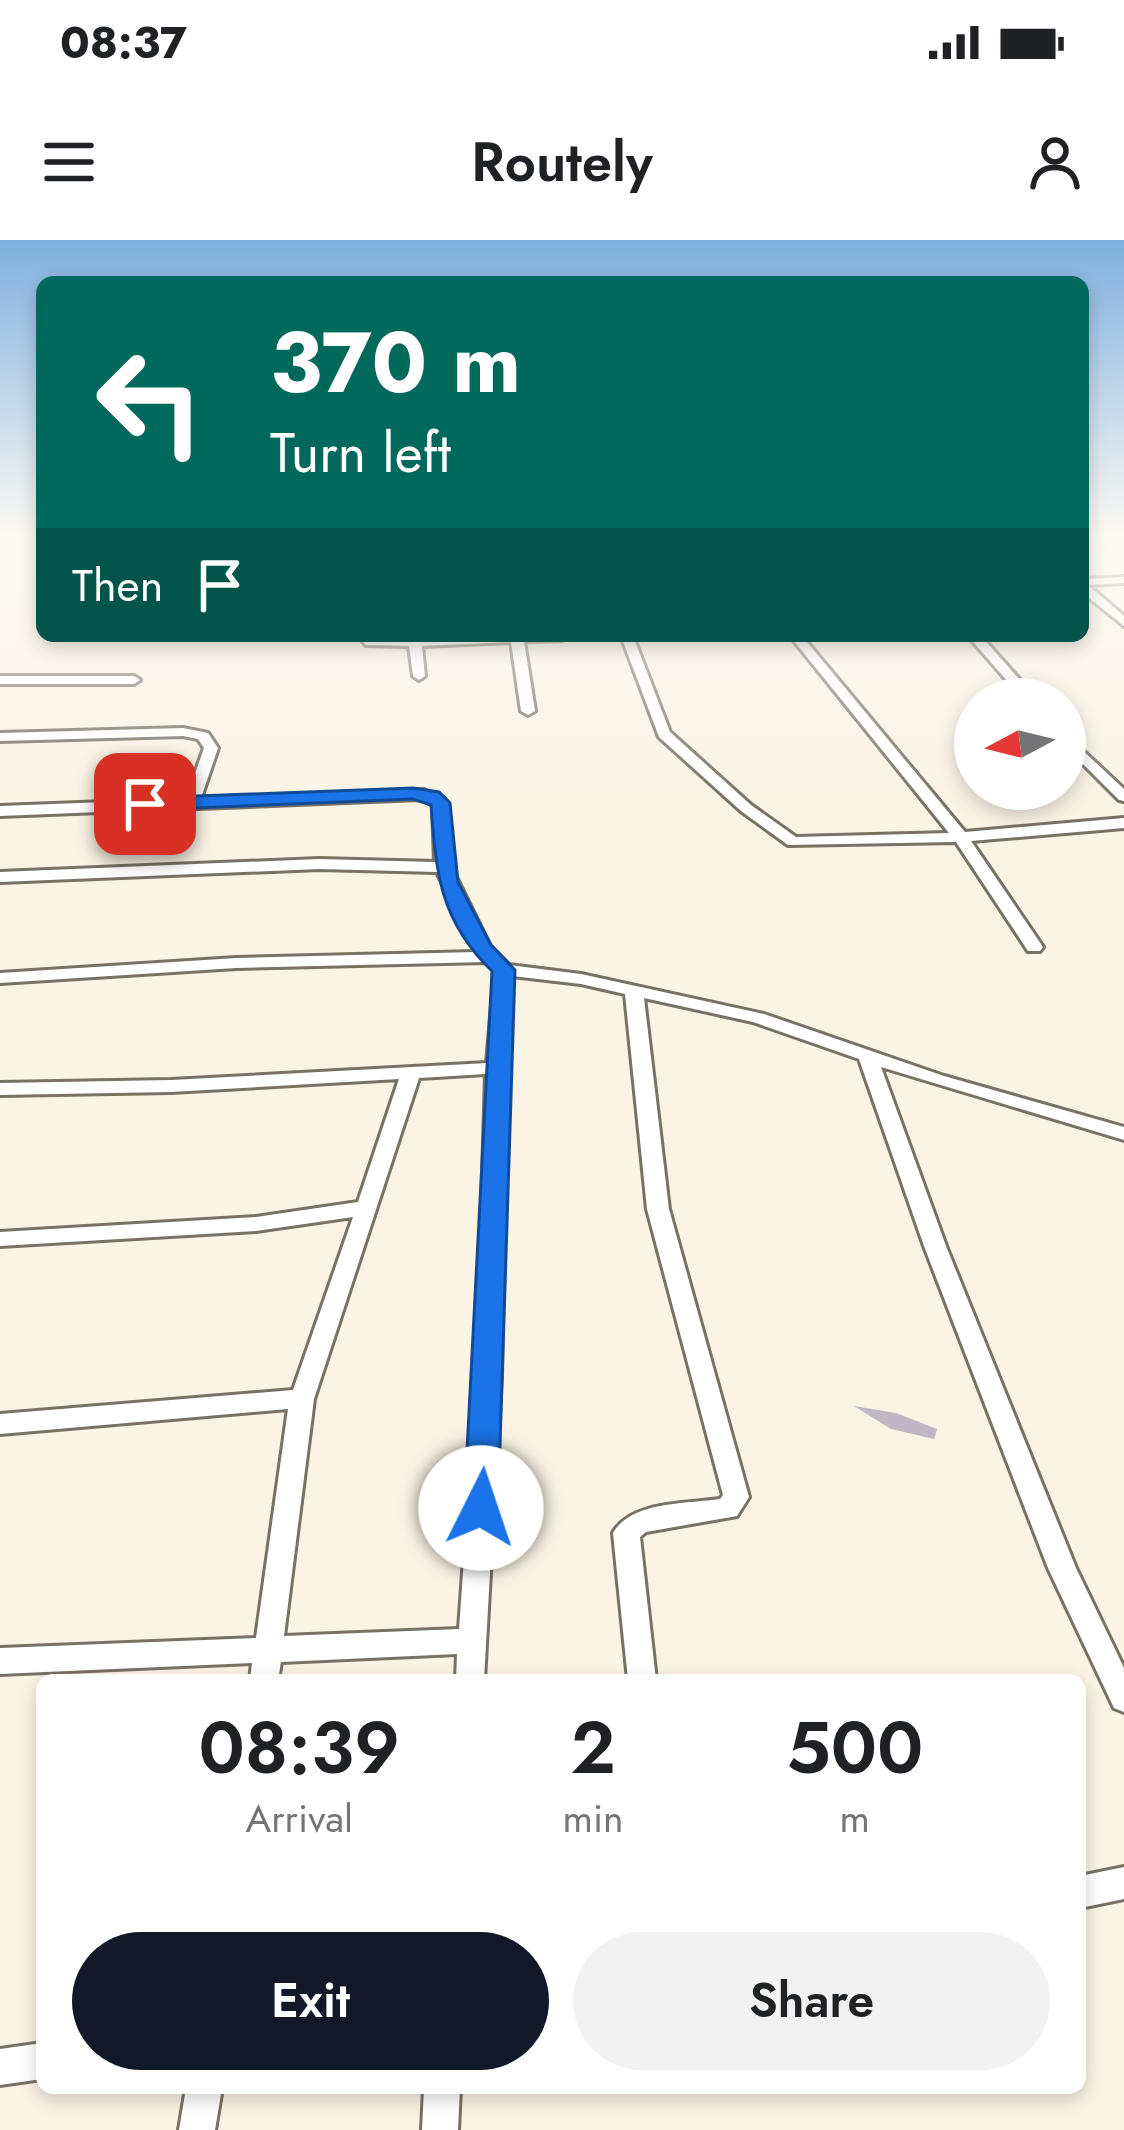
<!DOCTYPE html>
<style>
:root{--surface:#fff;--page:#f2f2f2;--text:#202124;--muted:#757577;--accent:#111827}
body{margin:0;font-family:Jost,sans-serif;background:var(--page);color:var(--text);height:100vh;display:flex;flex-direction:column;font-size:45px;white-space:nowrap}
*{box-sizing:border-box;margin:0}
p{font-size:39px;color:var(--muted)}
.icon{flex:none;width:66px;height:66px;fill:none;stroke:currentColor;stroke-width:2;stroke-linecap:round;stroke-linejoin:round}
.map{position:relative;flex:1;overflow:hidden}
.details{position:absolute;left:36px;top:1434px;width:1050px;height:420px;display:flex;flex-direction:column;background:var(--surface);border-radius:18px;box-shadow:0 6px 18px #0003}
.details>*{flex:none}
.guide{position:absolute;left:36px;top:36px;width:1053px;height:366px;border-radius:18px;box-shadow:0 6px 18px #0003;background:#00695c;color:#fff;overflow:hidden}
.needle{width:78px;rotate:263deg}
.fabs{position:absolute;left:954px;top:438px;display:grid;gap:24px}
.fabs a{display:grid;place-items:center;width:132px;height:132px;border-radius:50%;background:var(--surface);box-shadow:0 6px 18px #0003;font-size:60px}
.pin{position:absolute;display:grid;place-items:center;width:102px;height:102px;color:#fff;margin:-51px;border-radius:24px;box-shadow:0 6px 18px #0006}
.me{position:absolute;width:132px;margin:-66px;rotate:4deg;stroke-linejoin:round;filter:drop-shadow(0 0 9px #0008)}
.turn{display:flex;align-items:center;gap:42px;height:252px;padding:0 36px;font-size:54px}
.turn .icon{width:156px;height:156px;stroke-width:2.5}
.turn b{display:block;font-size:84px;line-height:102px}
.then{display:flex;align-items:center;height:114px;padding:0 36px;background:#0003;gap:24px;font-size:45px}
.eta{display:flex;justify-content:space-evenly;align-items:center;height:204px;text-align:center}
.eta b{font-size:72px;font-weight:600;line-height:84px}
.cta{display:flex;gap:24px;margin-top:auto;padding:24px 36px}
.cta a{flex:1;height:138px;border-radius:72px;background:var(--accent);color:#fff;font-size:48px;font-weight:600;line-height:138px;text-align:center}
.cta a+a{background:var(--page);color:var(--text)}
.status{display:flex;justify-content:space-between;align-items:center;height:84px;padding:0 60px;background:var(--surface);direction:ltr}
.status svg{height:33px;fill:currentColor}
header{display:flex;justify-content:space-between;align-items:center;height:156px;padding:0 36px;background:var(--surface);font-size:54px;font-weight:600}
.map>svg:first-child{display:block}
.building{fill:#c1b7c3}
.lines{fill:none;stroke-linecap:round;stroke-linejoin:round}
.minor-casing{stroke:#787265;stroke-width:6}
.minor{fill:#fff;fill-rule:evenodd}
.route{fill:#1a73e8;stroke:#114b97;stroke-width:3}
</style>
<div class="status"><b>08:37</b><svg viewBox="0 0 49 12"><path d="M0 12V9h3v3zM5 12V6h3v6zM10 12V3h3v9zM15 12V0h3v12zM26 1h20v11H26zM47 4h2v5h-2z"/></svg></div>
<header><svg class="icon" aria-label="menu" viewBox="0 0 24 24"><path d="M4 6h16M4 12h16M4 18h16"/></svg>Routely<svg class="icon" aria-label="person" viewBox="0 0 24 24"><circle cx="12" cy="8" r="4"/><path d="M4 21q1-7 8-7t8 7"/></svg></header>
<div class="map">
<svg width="1124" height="1890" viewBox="0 0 1124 1890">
<rect width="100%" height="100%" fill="#faf4e5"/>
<path class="building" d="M854 1166 896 1173 937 1189 934 1199 891 1189Z"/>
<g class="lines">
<g class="minor-casing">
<path id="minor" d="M1124 337V343L1088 345 1124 376V386L1083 353V339Z
M358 396 381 400 568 396 562 400 524 401 535 471 528 475 521 471 511 402 422 406 425 436 419 440 413 436 409 406 366 405Z
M621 396H633L670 492 751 565 796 597 949 593 790 396H802L965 592 1124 578V588L971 601 1043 707 1040 711H1028L956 602 788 605 741 571 659 497Z
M968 396H981L1037 459H1023Z
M0 436H134L140 440 134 444H0Z
M183 488 208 493 218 508 201 558 424 550 445 560 451 627 490 706 509 725 581 734 764 774 944 836 1124 887V900L881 827 946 1006 1076 1328 1124 1428V1472L1114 1468 1048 1328 924 1006 859 819 753 782 644 758 669 969 749 1257 737 1276 646 1292 640 1297 656 1440H628L613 1293C631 1261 687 1264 720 1259L723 1255 647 969 625 754 581 744 512 736 506 828 501 1136 484 1440H456L457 1414 281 1422 278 1440H250L252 1423 0 1434V1408L256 1398 288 1169 0 1194V1174L293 1150 353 977 256 991 0 1006V992L256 977 358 962 399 839 171 852 0 855V843L171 840 487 823 495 731 486 722 236 728 0 743V733L236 718 476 712 437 632 319 629 0 642V632L319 619 435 622 433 565 421 559 0 576V566L186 559 204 508 198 499 183 496 0 501V493ZM486 834 477 1136 459 1389 284 1396 314 1159 419 838Z
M1065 494 1124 549V561L1119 560 1065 506Z
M1124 1627V1659L1080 1668V1636Z
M42 1803V1839L0 1845V1809Z
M186 1848H222L215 1890H179Z
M424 1848H460L458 1890H422Z"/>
</g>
<use href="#minor" class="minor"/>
</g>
<linearGradient id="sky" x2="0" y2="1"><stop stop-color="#7fafdf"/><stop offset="0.53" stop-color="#fdfaf3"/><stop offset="1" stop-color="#fdfaf3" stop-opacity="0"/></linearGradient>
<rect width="1124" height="561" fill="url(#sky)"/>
<path class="route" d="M413 548 439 552 450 563 458 642 491 705 515 730 498 1268 493 1278 481 1282 469 1278 464 1268 492 731C440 681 436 633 431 565L413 559 145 570 135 564 145 558Z"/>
</svg>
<div class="fabs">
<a><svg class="needle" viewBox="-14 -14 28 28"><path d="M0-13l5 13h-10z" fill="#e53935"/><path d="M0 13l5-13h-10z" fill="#757577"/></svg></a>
</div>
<div class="pin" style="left:145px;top:564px;background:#d93025"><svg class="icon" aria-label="arrive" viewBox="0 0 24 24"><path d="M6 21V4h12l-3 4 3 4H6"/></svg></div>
<svg class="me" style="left:481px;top:1268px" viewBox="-20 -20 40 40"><circle r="19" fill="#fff"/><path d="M0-13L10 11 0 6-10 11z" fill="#1a73e8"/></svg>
<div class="guide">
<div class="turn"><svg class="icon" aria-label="left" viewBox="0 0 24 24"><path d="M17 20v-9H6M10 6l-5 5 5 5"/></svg><div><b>370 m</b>Turn left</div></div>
<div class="then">Then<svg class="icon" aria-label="arrive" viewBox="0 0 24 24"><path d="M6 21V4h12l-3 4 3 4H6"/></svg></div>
</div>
<section class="details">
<div class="eta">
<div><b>08:39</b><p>Arrival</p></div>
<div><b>2</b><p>min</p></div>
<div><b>500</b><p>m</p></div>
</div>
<div class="cta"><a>Exit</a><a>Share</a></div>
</section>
</div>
